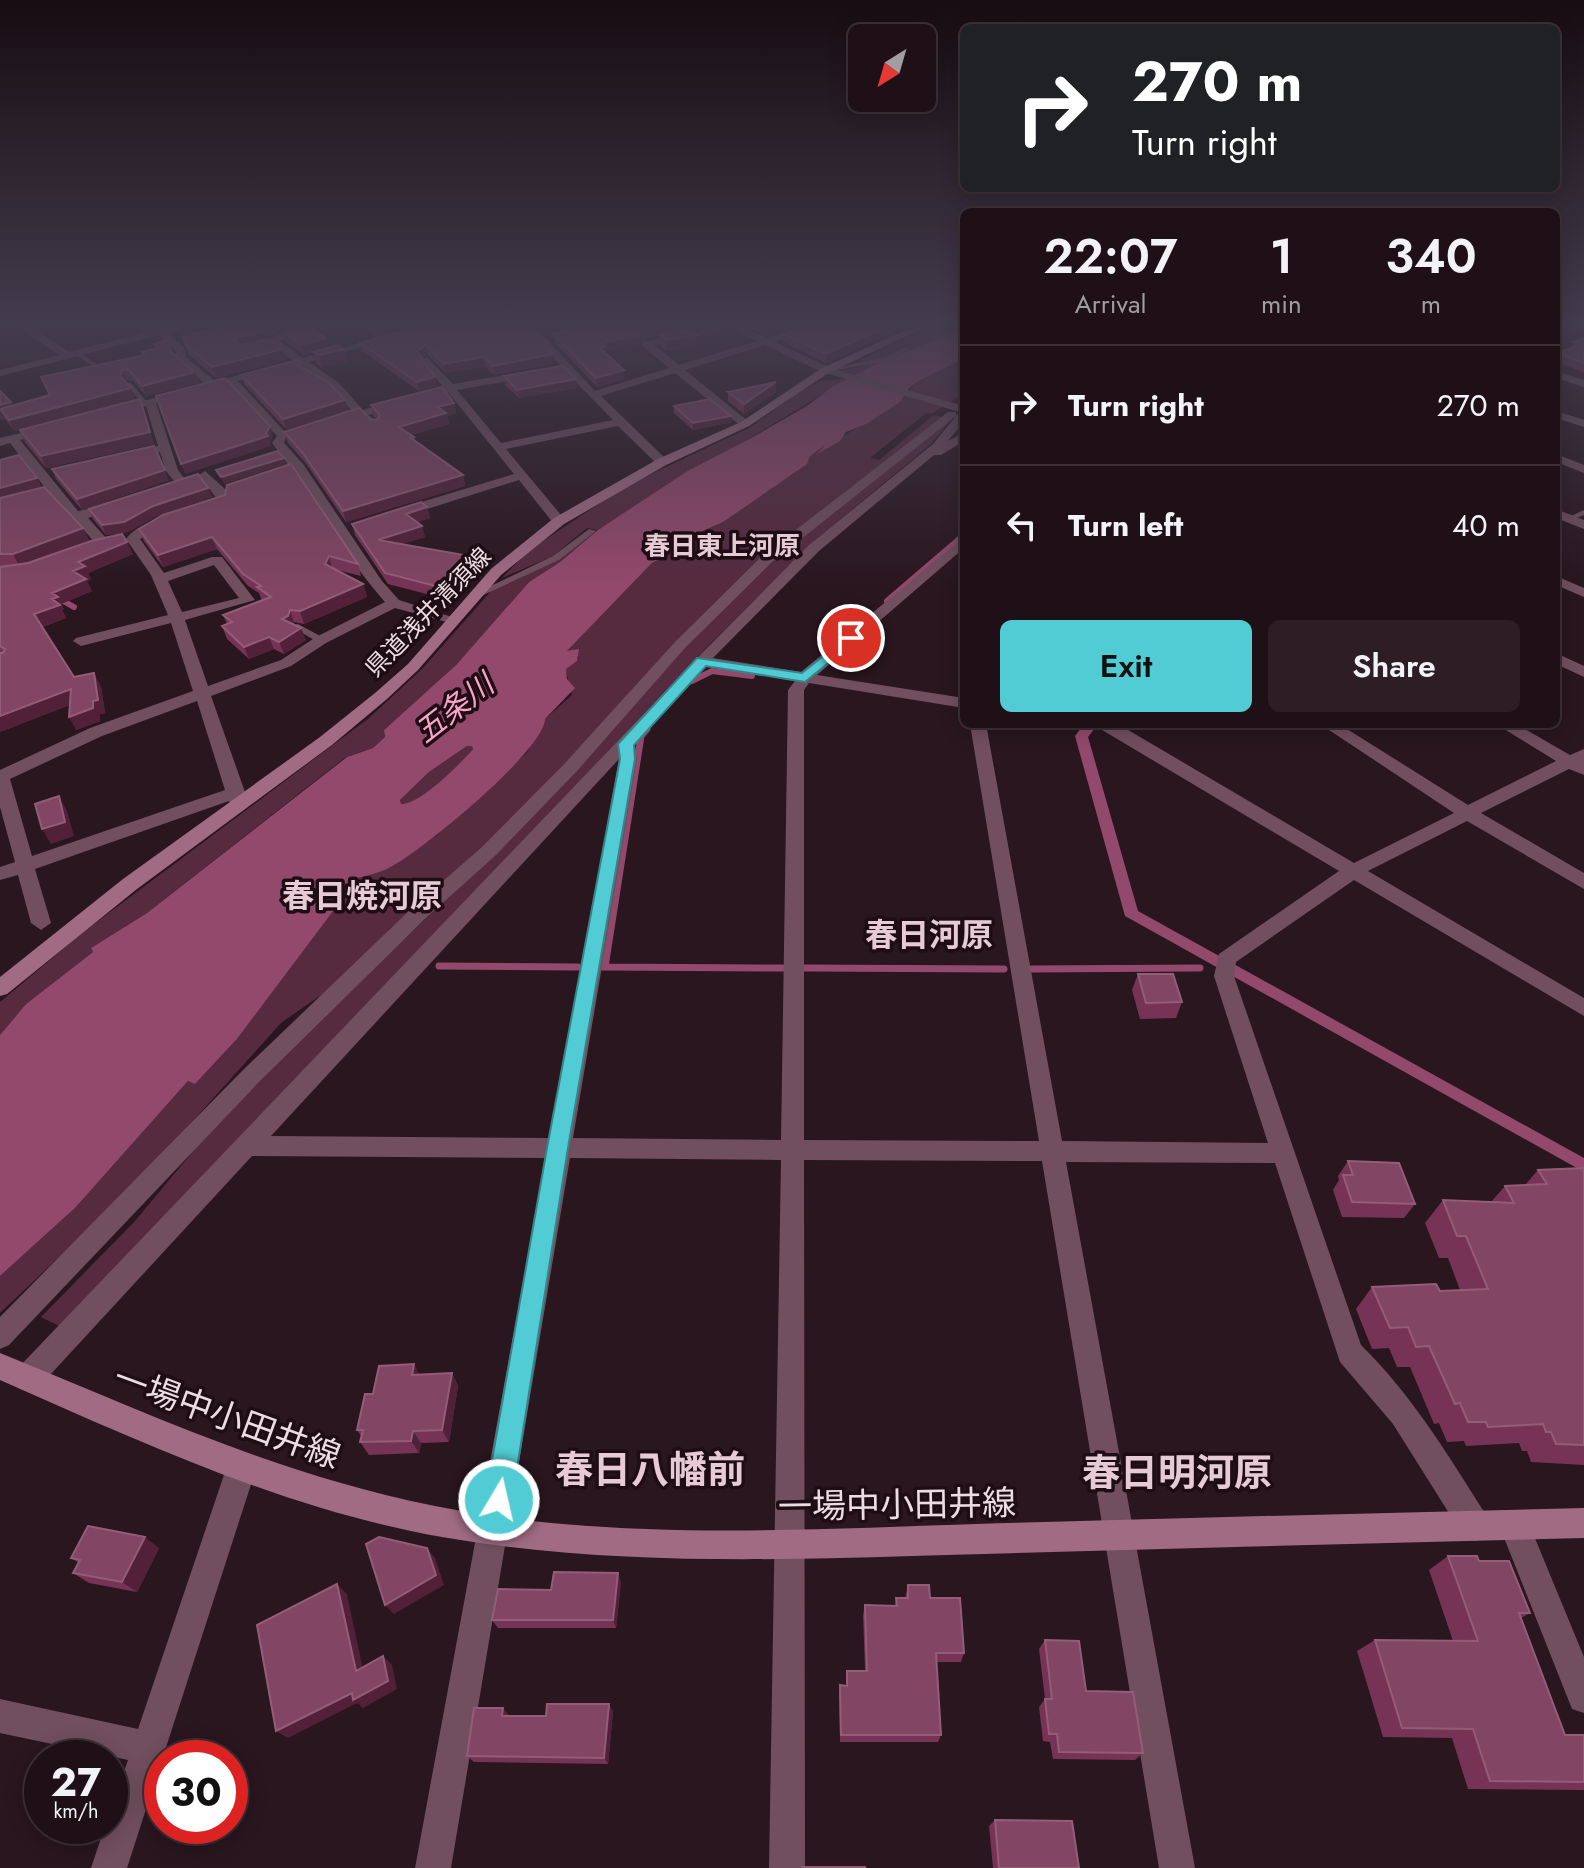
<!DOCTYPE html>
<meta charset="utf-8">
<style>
:root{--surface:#1f1017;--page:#2c1e24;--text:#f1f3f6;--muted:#a19da1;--line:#3c3036;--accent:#51ccd4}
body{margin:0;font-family:Jost,"Noto Sans JP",sans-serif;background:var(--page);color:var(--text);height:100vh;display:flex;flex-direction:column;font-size:30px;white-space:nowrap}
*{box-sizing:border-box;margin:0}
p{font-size:26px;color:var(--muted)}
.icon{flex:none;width:44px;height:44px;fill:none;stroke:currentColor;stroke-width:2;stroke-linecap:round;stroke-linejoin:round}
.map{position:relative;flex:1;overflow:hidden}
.sheet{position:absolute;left:960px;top:208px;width:600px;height:520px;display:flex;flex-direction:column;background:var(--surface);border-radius:12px;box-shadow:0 4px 20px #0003,0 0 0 2px var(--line)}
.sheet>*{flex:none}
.hud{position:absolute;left:960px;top:24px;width:600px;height:168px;border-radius:12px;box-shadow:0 4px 20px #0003,0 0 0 2px var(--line);background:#202124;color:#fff;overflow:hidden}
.needle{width:52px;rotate:217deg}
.tools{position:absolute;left:848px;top:24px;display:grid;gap:16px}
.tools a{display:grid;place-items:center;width:88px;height:88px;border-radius:12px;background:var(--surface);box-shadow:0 4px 20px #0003,0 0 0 2px var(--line);font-size:40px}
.speed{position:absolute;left:24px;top:1740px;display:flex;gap:16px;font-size:40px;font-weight:700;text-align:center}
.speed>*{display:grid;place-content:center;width:104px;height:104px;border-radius:50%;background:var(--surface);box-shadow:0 4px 20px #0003,0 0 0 2px var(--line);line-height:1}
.speed small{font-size:20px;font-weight:400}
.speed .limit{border:12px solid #d22;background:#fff;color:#111}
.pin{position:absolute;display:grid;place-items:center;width:68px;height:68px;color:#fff;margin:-34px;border:4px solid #fff;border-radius:50%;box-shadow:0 2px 8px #0007}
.me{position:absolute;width:88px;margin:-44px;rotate:9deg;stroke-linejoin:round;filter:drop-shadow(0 0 6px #0008)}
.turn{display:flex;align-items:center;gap:28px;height:168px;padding:0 40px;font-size:36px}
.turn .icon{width:104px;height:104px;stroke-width:2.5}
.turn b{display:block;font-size:56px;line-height:68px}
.eta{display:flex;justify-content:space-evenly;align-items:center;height:136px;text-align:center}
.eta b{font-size:48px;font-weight:600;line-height:56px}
.primary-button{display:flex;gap:16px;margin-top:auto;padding:16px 40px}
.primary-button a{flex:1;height:92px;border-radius:12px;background:var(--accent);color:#111;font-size:32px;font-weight:600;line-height:92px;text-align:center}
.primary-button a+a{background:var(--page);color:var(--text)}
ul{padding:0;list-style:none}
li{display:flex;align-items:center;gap:24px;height:120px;padding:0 40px;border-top:2px solid var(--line)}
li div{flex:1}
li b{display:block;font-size:30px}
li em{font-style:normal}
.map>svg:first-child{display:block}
.green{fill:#562a3f}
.water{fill:#93496c;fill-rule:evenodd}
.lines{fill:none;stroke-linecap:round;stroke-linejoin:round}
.stream-far1{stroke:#93496c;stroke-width:6}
.stream{stroke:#93496c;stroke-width:7}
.lane{fill:#714f5e;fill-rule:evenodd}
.street{fill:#714f5e;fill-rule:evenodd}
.secondary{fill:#a06b83;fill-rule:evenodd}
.wall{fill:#763355}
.shaded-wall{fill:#522039}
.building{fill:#824564;stroke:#935d78;stroke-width:2}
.route{fill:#51ccd4;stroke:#35858a;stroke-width:2}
.labels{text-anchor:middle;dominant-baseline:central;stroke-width:7;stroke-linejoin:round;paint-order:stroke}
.far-street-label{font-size:24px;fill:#ebdde2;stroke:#1f0d15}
.far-quarter-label{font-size:26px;font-weight:bold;fill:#e6cad5;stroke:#1f0d15}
.water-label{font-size:30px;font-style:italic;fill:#faa4ca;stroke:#1f0d15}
.quarter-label{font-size:32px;font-weight:bold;fill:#e6cad5;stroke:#1f0d15}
.near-street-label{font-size:34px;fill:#ebdde2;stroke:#1f0d15}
.near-quarter-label{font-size:38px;font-weight:bold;fill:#e6cad5;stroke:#1f0d15}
</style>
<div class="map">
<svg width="1584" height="1868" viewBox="0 0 1584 1868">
<rect width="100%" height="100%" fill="#29161f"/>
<path class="green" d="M935 325H964V328L855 375 841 371 888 360 910 348 905 346 882 359 848 366Z
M964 359V389L957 394 961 395 949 403 908 391 920 380Z
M843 379 846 380 598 530 560 562 529 582 456 665 384 730 385 737 373 748 346 757 147 913 91 948 93 952 26 1004 0 1035V1002L82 933 369 718 423 668 491 591 558 560 597 530 587 528 553 556 502 578 528 551 628 485 749 428 803 390 821 381Z
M906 396 942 407 931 414 926 413 870 458 879 460 934 415 942 417 752 567 482 850 337 984 281 1023 136 1184 0 1313V1276L75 1208 188 1081 195 1084 237 1039 358 878 389 868 437 835 527 752 545 719 572 695 565 668 579 657 566 652 652 563 672 554 685 539 723 522 820 447 825 446 817 453Z
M952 419 931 444 814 541 707 647 61 1327 41 1317 135 1221 210 1131 349 991 495 854 688 643 777 557Z
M467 746H472L473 749C459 766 422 804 401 804L400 800 429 772Z"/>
<path class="water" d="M964 328V359L920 380 909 388 900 402 866 424 846 432 840 441 817 454 825 445 810 456 807 464 723 522 685 539 680 549 652 563 567 651 579 649 577 661 566 669 567 679 575 688 545 719C544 751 419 854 387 869 378 873 368 875 358 878L237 1039 195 1084 188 1081 75 1208 0 1276V1035L26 1004 93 952 91 948 147 913 347 757 373 748 385 737 384 730 456 665 529 582 560 562 598 530 686 472 753 437 807 406 832 387 872 366ZM467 746H472L473 749C459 765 421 804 401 804L400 800 429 772Z
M1084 724H1098L1088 737 1138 911 1584 1158V1172L1125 916 1075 736Z"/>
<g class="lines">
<path class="stream-far1" d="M58 598 74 607
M887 601 964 535
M692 681 712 671 752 676"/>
<path class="stream" d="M439 966 578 967
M603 967 783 968
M605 967 641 736 647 729
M805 968 1004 969
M1030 969 1200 968"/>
<path class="lane" d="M206 325H213L227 333 222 334Z
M905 347 910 348 888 361 826 372 823 370 884 358Z
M75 352H79L105 370 100 371 75 354Z
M127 383H131L147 402V404H143L127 385Z
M1584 510V515L1569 521 1565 519Z
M589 529 596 531 559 560 479 597 472 595 553 556Z
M298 624 324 638 326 640 324 642H318L295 629V625Z"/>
<path class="street" d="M16 325H28L69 352 176 325H193L168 333 184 347 186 357 215 381 293 361 272 346 270 340C283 327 307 325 326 325L280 341 303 358 379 338 358 325H370L389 335 428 325H444L309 362 339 383 363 410 443 387 422 360 427 357 453 384 560 365 533 335 517 325H529L539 331 595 391 669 368 642 346V342L723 325H738L767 338 811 325H826L775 342 830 368 964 406V421L948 441 964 433V441L941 455H934L819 551 713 658 801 672 964 537V548L817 675 964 698V708L809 683 804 690V1140L1039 1141 970 724H986L1062 1141 1268 1143 1214 976 1219 954 1339 871 1092 724H1118L1354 863 1454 813 1320 724H1339L1468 805 1556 761 1496 724H1516L1570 755 1584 749V775L1569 769 1481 813 1584 873V889L1467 821 1368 871 1584 998V1016L1354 880 1236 962 1234 976 1361 1345C1412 1395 1448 1455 1486 1515L1490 1526 1486 1537 1475 1541 1464 1537 1393 1424 1340 1362 1275 1163 1066 1162 1195 1868H1159L1042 1161 804 1160 805 1868H769L781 1160 570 1158 451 1868H415L546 1158 252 1156 38 1388 28 1392 18 1388 14 1378 18 1368 697 658 809 545 933 444 956 416 771 563 685 648 577 771 496 855 425 919 259 1082 9 1345 0 1349V1317L243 1070 411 909 482 847 565 763 675 642 761 557 948 412H956V416L960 412 822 372 765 345 685 370 749 422V426H741L675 373 601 396 666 459V465H658L618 426 506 449 566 521 559 525 554 524 519 480 405 516H395V510L514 474 448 392 341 423 337 422V418L354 413 331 387 300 365 238 381 287 434 284 443 303 464 382 581 399 600 461 620 454 624 395 608 326 643 291 666 211 696 245 792 248 804 245 808H233L229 801 35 869 51 923 41 930 31 923 18 875 0 880V867L15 862 0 807V770L90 728 193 691 171 623 81 646 73 641 76 638 168 615 151 575 126 539C134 527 156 518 170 519V525L140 539 164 573 212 557H222L255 600 185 620 208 686 281 660 316 637 385 602C342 554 312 494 272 443L277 436 229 384 156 403 178 470 188 483 178 486 166 471 160 452 130 460 124 456 158 446 146 406 118 413 112 410 205 384 177 360 175 350 159 335 0 376V370L59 355ZM731 329 757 341 679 365 654 345ZM565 371 613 420 501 443 457 390ZM214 565 239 598 182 612 168 581ZM706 666 795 681 788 690 781 1140 573 1138 637 759 634 744ZM197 701 225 790 32 856 10 779 102 736ZM619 759 550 1138 271 1136Z
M1556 371 1584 380V387L1556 378Z
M1556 411 1584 420V427L1556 418Z
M49 426 53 427V431L20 440 78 511 121 502V508L88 518 107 539V545H97L75 520 68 517 10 443 0 446V438Z
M1556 454 1584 465V473L1556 462Z
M205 471 225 489 228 504 201 510V504L217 499 199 475Z
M1556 509 1584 520V529L1556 518Z
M1556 576 1584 588V597L1556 585Z
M1556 653 1584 666V677L1556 664Z
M241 1454 251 1459 256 1469 127 1868H91L105 1826H110V1812L128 1760 0 1733V1699L138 1729 226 1469 231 1459Z
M1514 1510 1525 1514 1584 1657V1713L1572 1709 1499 1525 1503 1514Z"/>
<path class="secondary" d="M917 325H930L830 372 749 426 666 465 564 524 501 575 418 670 387 699 332 745 137 889 7 994 0 996V977L123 879 320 737 375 693 408 664 491 569 554 518 658 459 741 422 822 368Z
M0 1353C148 1413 276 1474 435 1506 612 1541 797 1530 976 1524 1179 1518 1381 1513 1584 1508V1538C1384 1543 1184 1548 984 1554 803 1559 621 1568 442 1537 287 1510 143 1443 0 1380Z"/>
</g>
<path class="wall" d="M239 325H294L274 333 269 339 286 360 216 378 189 355 185 345Z
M421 325 553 354 554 363 494 375 485 366 446 373 427 354 422 358 436 386 419 391 362 351 360 343Z
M534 325H578L546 333Z
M587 325H684L675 327 676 332 641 339 639 344 605 351V353L624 379 597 387 555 343 553 334Z
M740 325H800L767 335Z
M810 325H910L826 363 783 342V334Z
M283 332 326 338 329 347 344 349 347 361 322 368 317 364 314 352 304 355 286 342Z
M660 335 696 346 667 351 661 347Z
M1584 338V372L1556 362V353L1571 348 1574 342Z
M153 344 172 352 195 372 199 383 146 396 133 381 127 380 126 383 131 388 135 399 15 431 5 419 0 420V391L12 405 49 395 143 356 142 352 155 349Z
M304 368 345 400 348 410 286 429 244 384 241 375Z
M504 376 577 388 519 398 505 385Z
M728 392H776L744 414 728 401Z
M140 399 154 444 46 468 25 442 20 430Z
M454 403 456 413 447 416 449 424 411 435 414 437 415 440 463 475 465 486 346 522 305 462 288 443 284 432 371 419 377 420 373 415 371 405Z
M674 406 732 422 693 430 674 413Z
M0 460 42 488 89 540 30 562 133 554 88 573 91 579 87 581 92 591 61 604 64 609 62 610 66 618 42 627 74 677 101 686 105 713 100 714V721L76 730 69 705 0 732Z
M52 469 169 480 82 510 56 479Z
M208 488 212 497 157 516 128 532 106 535 93 519 89 509Z
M427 507 430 518 417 522 425 537 401 544 481 558 483 569 446 599 388 584 355 535 352 524Z
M163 515 358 564 361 576 333 569 363 584 367 597 304 624 294 622V624L306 640 284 654 274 649 249 659 227 639 222 626 227 624 223 615 262 601 259 593 248 586 217 549 163 567 144 541 139 529Z
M1138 974 1182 1002 1176 1018 1140 1019 1132 990Z
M1348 1161 1415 1204 1404 1218 1342 1217 1333 1190 1339 1180 1338 1176Z
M1584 1168V1465L1531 1462 1527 1451H1522L1519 1443 1466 1446 1464 1441 1447 1442 1439 1423 1434 1424 1410 1367H1397L1389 1348 1372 1349 1356 1309 1372 1287 1440 1291 1460 1290 1448 1258H1439L1425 1223 1443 1200 1491 1202 1505 1186 1525 1185 1538 1170Z
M452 1373 458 1386 449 1442 421 1443 419 1453 369 1455 360 1442 361 1436 357 1430 373 1394 419 1374Z
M159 1548 137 1592 89 1583 73 1573 79 1563 71 1558Z
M1448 1556 1479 1561 1530 1613 1521 1618 1565 1735H1584V1790L1468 1789 1452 1738 1383 1737 1357 1651 1375 1640 1453 1641 1429 1570Z
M621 1582 616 1628H498L492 1620Z
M908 1585 930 1598 964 1653 961 1662H936L941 1735 938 1742H840L839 1693 840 1685 846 1686 847 1671H865L863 1615 865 1605H895L896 1598H905Z
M1045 1640 1086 1691 1143 1753 1135 1760 1053 1759 1050 1742 1043 1741 1039 1707 1045 1699 1039 1649Z
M503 1708 509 1716H546L613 1711 608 1764 474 1762 467 1756Z
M995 1820 1079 1868H993L989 1826Z"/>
<path class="shaded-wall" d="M269 325H294L274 333 267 341 237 349 234 339Z
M393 325H411L394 328Z
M544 325H578L546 333Z
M667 325H684L675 327 676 332 641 339 639 344 605 351 606 356 601 357V343L641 331Z
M772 325H800L767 335V326Z
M891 325H910L826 363V354Z
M696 335V346L667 351 666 340Z
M326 338 329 348 304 355 301 345Z
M426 345 427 354 419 359 417 351Z
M283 349 286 360 216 378 212 367Z
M344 349 347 361 322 368 319 355Z
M553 354 554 363 494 375 493 366Z
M484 357 485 366 446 373 444 364Z
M123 369 127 380 125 387 120 376Z
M624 370V379L597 387 596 378Z
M195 372 199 383 146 396 142 386Z
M435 377 436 386 419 391 417 382Z
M576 379 577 388 519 398 517 390Z
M776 382V392L744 414V404Z
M131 388 135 399 15 431 9 420Z
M140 399 154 444 46 468 41 456Z
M345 400 348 410 286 429 283 419Z
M11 402 17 415 0 409V405Z
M454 403 456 413 447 416 449 424 402 438 399 427 437 407Z
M0 409 5 419 0 420Z
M731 416 732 422 693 430V423Z
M270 426 273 436 270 442 271 446 185 474 181 464 266 433Z
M284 458 286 464 224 484 221 477Z
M165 470 169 480 82 510 77 499Z
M463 475 465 486 346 522 343 511Z
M37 478 43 490 0 502V488Z
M208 488 212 497 157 516 128 532 106 535 102 525Z
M427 507 430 518 409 524 406 514Z
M422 526 425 537 381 551 378 540Z
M83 528 89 540 19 566 13 554Z
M212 537 217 549 163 567 158 555Z
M127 542 133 554 88 573 91 579 87 581 92 591 61 604 64 609 62 610 66 618 41 627 34 614 52 599V593L73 571 78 562Z
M329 556 332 568 325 564Z
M481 558 483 569 446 599 443 588Z
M363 584 367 597 304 624 300 611Z
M290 610 294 622 292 629 282 619Z
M301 628 306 640 284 654 279 642Z
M269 637 274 649 249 659 244 647Z
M94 673 101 686 105 713 100 714V721L76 730 69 717Z
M71 689 78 702 0 732V716Z
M59 796 67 811 74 836 51 844 42 829Z
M414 1364 421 1378 412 1375Z
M452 1373 458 1386 449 1442 442 1430Z
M413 1431 421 1443 419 1453 411 1441Z
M145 1537 159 1548 137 1592 122 1582Z
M427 1548 435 1558 444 1585 394 1614 385 1605Z
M618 1573 621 1582 616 1628 613 1620Z
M337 1584 347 1594 365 1679 356 1671Z
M383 1656 392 1665 397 1689 363 1708 357 1703 288 1738 276 1731Z
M609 1704 613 1711 608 1764 604 1758Z
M503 1708 509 1715 508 1723 502 1716Z"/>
<path class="building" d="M239 325H269L264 331 234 339 240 345 268 339 283 349 212 367 185 345 183 336Z
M305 325H307L326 338 301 345 283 332Z
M421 325H524L530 329 553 354 493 366 484 357 444 364 426 345 417 351 435 377 417 382 360 343Z
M587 325H667L641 331 638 336 601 343 605 347 600 348 624 370 596 378 553 334Z
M810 325H891L826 354 783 334Z
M688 330 696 335 666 340 660 335Z
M1584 338V363L1556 353 1584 344 1574 342Z
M168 340 171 352 195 372 142 386 129 370 123 369 120 376 131 388 9 420 0 409 50 395 41 377 145 355 142 352 159 348 153 344Z
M338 345 344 349 319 355 313 352Z
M297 360 302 363 297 365 328 382 345 400 283 419 241 375Z
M563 366 576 379 517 390 504 376Z
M225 378 270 426 266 433 268 436 181 464 156 396Z
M776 382 744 404 728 392Z
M442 387 454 403 437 407 446 413 399 427 414 437 411 438 463 475 343 511 302 452 284 432 359 408 371 419 377 420 380 415 371 405Z
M0 391 11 402 0 405Z
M140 399 150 432 41 456 20 430Z
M710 399 731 416 693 423 674 406Z
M154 446 165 470 77 499 52 469Z
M278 451 284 458 221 477 216 470Z
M19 455 37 478 0 488V460Z
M291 464 358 564 329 556 325 564 363 584 300 611 290 610 288 616 282 619 301 628 279 642 269 637 244 647 222 626 232 622 223 615 271 597 257 587 261 586 243 574 212 537 158 555 139 529 163 515 225 495 227 485Z
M198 474 208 488 153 506 124 522 102 525 89 509Z
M44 487 83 528 13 554H0V498Z
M421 502 427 507 406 514 422 526 378 540 481 558 443 588 385 573 352 524Z
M122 534 127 542 78 562 85 566 73 571 86 579 52 593 58 597 52 599 60 605 34 614 74 677 94 673 98 700 93 701V708L69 717 71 689 0 716V653H3L5 649 0 646V567L28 563 91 541Z
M59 796 65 822 42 829 35 804Z
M1138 974H1173L1182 1002 1146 1003Z
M1348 1161 1399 1163 1415 1204 1352 1202 1343 1175H1353Z
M1584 1168V1445L1556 1444 1551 1432H1546L1543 1424 1488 1427 1486 1422H1468L1460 1403 1455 1404 1429 1346 1416 1347 1408 1327 1390 1328 1372 1287 1436 1284 1440 1291 1488 1289 1466 1236H1457L1443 1200 1514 1203 1505 1186 1547 1184 1538 1170Z
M414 1364 412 1375 452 1373 442 1430 413 1431 411 1441 360 1442 363 1430H357L365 1394H373L379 1366Z
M88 1526 145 1537 122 1582 73 1573 80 1560 71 1558Z
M379 1537 427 1548 436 1575 385 1605 366 1544Z
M1448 1556H1477L1479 1561H1509L1530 1613H1519L1565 1735H1584V1782L1490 1781 1473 1729 1402 1728 1375 1640 1478 1641Z
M554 1572 618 1573 613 1620H492L498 1589 551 1590Z
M337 1584 356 1671 383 1656 388 1681 353 1700 352 1693 276 1731 257 1625Z
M908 1585H929L930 1598H960L964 1653H936L941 1735H841L840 1685 847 1686V1671H867L865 1605 897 1606 896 1598H908Z
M1045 1640 1079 1641 1086 1691 1133 1692 1143 1753 1059 1752 1057 1734H1049L1045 1699H1052Z
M547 1704H609L604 1758 467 1756 474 1708H503L502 1716H546Z
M995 1820 1072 1821 1079 1868H999Z
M802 1867H865V1868H802Z"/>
<linearGradient id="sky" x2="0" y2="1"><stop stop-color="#170c11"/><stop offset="0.55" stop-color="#433c4d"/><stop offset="1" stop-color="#433c4d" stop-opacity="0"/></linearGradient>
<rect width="1584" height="587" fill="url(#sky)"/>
<path class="route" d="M851 634 855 636V641L805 682 706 666 634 745 635 759 568 1148 512 1500 508 1509 499 1513 489 1509 485 1500 547 1148 620 759 618 744 697 658 802 673Z"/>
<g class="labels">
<g class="far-street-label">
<text transform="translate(428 612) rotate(-46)">県道浅井清須線</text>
</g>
<g class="far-quarter-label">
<text x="722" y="546">春日東上河原</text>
</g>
<g class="water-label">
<text transform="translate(454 708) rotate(-38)">五条川</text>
</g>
<g class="quarter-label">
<text x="362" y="896">春日焼河原</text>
<text x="929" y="935">春日河原</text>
</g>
<g class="near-street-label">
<text transform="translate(227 1417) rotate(20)">一場中小田井線</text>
<text transform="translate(897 1505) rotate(-1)">一場中小田井線</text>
</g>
<g class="near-quarter-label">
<text x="650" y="1469">春日八幡前</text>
<text x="1177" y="1472">春日明河原</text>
</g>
</g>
</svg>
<div class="tools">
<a><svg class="needle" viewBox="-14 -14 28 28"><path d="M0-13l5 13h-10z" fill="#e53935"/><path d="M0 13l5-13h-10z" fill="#a19da1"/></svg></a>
</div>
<div class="speed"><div>27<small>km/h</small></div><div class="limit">30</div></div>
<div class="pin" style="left:851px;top:638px;background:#d93025"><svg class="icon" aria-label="arrive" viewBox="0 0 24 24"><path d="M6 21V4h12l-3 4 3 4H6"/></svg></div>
<svg class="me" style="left:499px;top:1500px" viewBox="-20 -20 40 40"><circle r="17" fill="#51ccd4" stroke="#fff" stroke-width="3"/><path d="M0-11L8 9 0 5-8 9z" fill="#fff"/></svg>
<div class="hud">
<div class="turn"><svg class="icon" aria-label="right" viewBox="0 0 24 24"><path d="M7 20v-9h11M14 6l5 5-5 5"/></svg><div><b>270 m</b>Turn right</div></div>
</div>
<section class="sheet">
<div class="eta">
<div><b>22:07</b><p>Arrival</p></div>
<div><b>1</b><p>min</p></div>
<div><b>340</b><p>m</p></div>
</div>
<ul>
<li><svg class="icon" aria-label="right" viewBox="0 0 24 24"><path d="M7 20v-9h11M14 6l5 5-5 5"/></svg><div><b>Turn right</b></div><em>270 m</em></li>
<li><svg class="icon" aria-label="left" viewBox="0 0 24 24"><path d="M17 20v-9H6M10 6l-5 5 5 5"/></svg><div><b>Turn left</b></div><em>40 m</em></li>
</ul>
<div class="primary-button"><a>Exit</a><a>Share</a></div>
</section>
</div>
